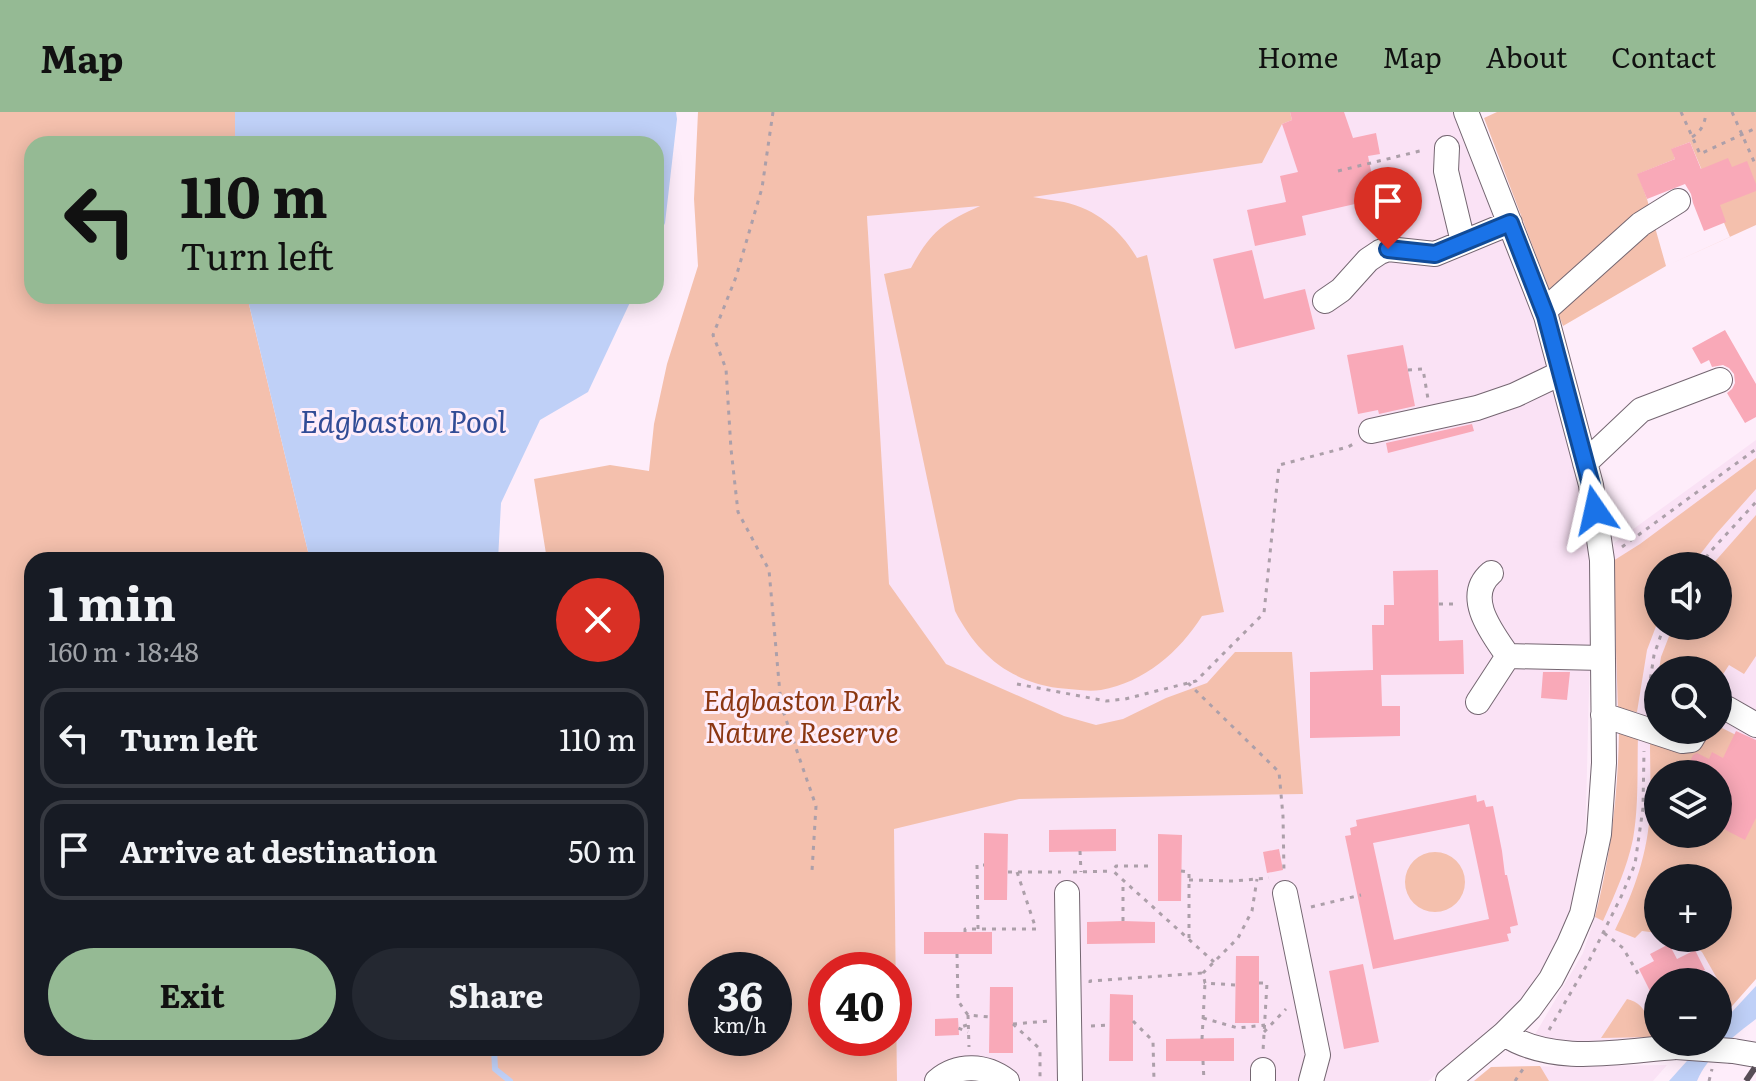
<!DOCTYPE html>
<meta charset="utf-8">
<style>
:root{--surface:#171b24;--page:#242831;--text:#f1f3f6;--muted:#9ea1a6;--line:#363941;--accent:#95ba94}
body{margin:0;font-family:Literata,serif;background:var(--page);color:var(--text);height:100vh;display:flex;flex-direction:column;font-size:30px;white-space:nowrap}
*{box-sizing:border-box;margin:0}
p{font-size:26px;color:var(--muted)}
.icon{flex:none;width:44px;height:44px;fill:none;stroke:currentColor;stroke-width:2;stroke-linecap:round;stroke-linejoin:round}
.map{position:relative;flex:1;overflow:hidden}
.details{position:absolute;left:24px;top:440px;width:640px;height:504px;display:flex;flex-direction:column;background:var(--surface);border-radius:24px;box-shadow:0 4px 20px #0003}
.details>*{flex:none}
.banner{position:absolute;left:24px;top:24px;width:640px;height:168px;border-radius:24px;box-shadow:0 4px 20px #0003;background:#95ba94;color:#111;overflow:hidden}
.buttons{position:absolute;left:1644px;top:440px;display:grid;gap:16px}
.buttons a{display:grid;place-items:center;width:88px;height:88px;border-radius:50%;background:var(--surface);box-shadow:0 4px 20px #0003;font-size:40px}
.speed{position:absolute;left:688px;top:840px;display:flex;gap:16px;font-size:40px;font-weight:700;text-align:center}
.speed>*{display:grid;place-content:center;width:104px;height:104px;border-radius:50%;background:var(--surface);box-shadow:0 4px 20px #0003;line-height:1}
.speed small{font-size:20px;font-weight:400}
.speed .limit{border:12px solid #d22;background:#fff;color:#111}
.pin{position:absolute;display:grid;place-items:center;width:68px;height:68px;color:#fff;margin:-82px -34px;border-radius:50% 50% 50% 0;rotate:-45deg;box-shadow:0 0 8px #0007}
.pin .icon{rotate:45deg}
.me{position:absolute;width:88px;margin:-44px;rotate:349deg;stroke-linejoin:round;filter:drop-shadow(0 0 6px #0008)}
.turn{display:flex;align-items:center;gap:28px;height:168px;padding:0 24px;font-size:36px}
.turn .icon{width:104px;height:104px;stroke-width:2.5}
.turn b{display:block;font-size:56px;line-height:68px}
.round{display:grid;place-items:center;flex:none;width:84px;height:84px;border-radius:42px;background:var(--page)}
.head{display:flex;align-items:center;justify-content:space-between;height:136px;padding:0 24px}
h1{font-size:48px;font-weight:700;line-height:60px}
.primary-button{display:flex;gap:16px;margin-top:auto;padding:16px 24px}
.primary-button a{flex:1;height:92px;border-radius:48px;background:var(--accent);color:#111;font-size:32px;font-weight:700;line-height:92px;text-align:center}
.primary-button a+a{background:var(--page);color:var(--text)}
ul{padding:0;list-style:none}
li{display:flex;align-items:center;gap:24px;height:100px;margin:0 16px 12px;padding:0 8px;border:4px solid var(--line);border-radius:24px}
li div{flex:1}
li b{display:block;font-size:30px}
li em{font-style:normal}
header{display:flex;align-items:center;gap:48px;box-sizing:border-box;height:112px;padding:0 40px;background:var(--accent);color:#111}
header strong{font-size:38px}
nav{display:flex;gap:44px;margin-inline-start:auto;font-size:28px}
.map>svg:first-child{display:block}
.built{fill:#fae2f5;fill-rule:evenodd}
.green{fill:#f4c0ad;fill-rule:evenodd}
.water{fill:#bfd0f7}
.lines{fill:none;stroke-linecap:round;stroke-linejoin:round}
.stream{stroke:#bfd0f7;stroke-width:6}
.building{fill:#f9a9b8;fill-rule:evenodd}
.minor-casing{stroke:#746671;stroke-width:26}
.path{stroke:#ac9fa9;stroke-width:3;stroke-dasharray:4 6;stroke-linecap:butt}
.minor{stroke:#fff;stroke-width:24}
.rail{stroke:#574e56;stroke-width:6;stroke-dasharray:16 8;stroke-linecap:butt}
.minor-bridge-casing{stroke:#746671;stroke-width:26;stroke-linecap:butt}
.minor-bridge{stroke:#fff;stroke-width:24}
.route-casing{stroke:#114b97;stroke-width:20}
.route{stroke:#1a73e8;stroke-width:14}
.labels{text-anchor:middle;dominant-baseline:central;stroke-width:6;stroke-linejoin:round;paint-order:stroke}
.park-label{font-size:28px;font-style:italic;fill:#8b3611;stroke:#feedfa}
.water-label{font-size:30px;font-style:italic;fill:#314c96;stroke:#feedfa}
</style>
<header>
<strong>Map</strong>
<nav><a>Home</a><a>Map</a><a>About</a><a>Contact</a></nav>
</header>
<div class="map">
<svg width="1756" height="969" viewBox="0 0 1756 969">
<rect width="100%" height="100%" fill="#feedfa"/>
<path class="built" d="M953 0H1456L1489 80 1543 230 1576 355 1588 432 1591 499 1585 736 1568 809 1542 857 1521 888 1489 920 1428 969H897L894 717 867 104 965 95Z
M1756 328V850L1718 894V870H1658V927L1578 931 1550 928 1534 924 1583 841 1595 805 1607 760 1618 668 1619 619 1616 576 1614 431ZM1658 454H1718V514H1658ZM1658 558H1718V618H1658ZM1658 662H1718V722H1658ZM1658 766H1718V826H1658Z
M1667 953 1653 969H1473L1491 955Z"/>
<path class="green" d="M0 0H235V32H32V184H247L310 448H32V936H656V448H547L534 367 610 353 649 359 654 312 667 252 698 154 694 87 698 0H1290L1292 8 1282 12 1262 51 1033 85C1042 87 1053 88 1064 90 1096 97 1121 118 1137 146L1147 143 1224 500 1202 504C1179 540 1145 570 1101 578 1087 580 1072 577 1058 576 1009 569 978 543 955 499L884 162 911 156C931 119 943 111 980 94L867 104 889 472 946 552 1064 604 1096 613 1123 607 1166 586 1207 571 1235 540H1292L1303 682 1019 687 894 717 897 969H0ZM706 858H774V926H706ZM826 858H894V926H826Z
M1497 0H1756V113L1666 154 1563 214 1484 6ZM1690 30 1730 125 1666 154 1647 87 1638 62 1675 47 1672 37Z
M1756 346V377L1716 422 1691 454H1658V509L1647 538 1637 600 1618 598 1613 449 1640 432Z
M1756 403V544L1744 562 1729 553 1718 570V558H1659L1661 545 1673 514H1718V454H1711Z
M1718 614 1756 633V867L1718 910V894L1727 884 1702 840 1690 830H1675L1670 826H1718V766H1658V821L1642 819 1635 826 1615 818C1634 780 1648 741 1650 698 1651 675 1650 651 1650 628L1718 618ZM1658 662H1718V722H1658Z
M1619 619 1638 622C1637 657 1639 693 1633 727 1627 756 1615 782 1603 809L1595 805C1611 743 1618 682 1619 619Z
M1405 770a30 30 0 1 1 60 0a30 30 0 1 1-60 0Z
M1627 887C1646 891 1650 909 1652 925L1601 926Z
M1540 954 1549 969H1474L1491 955Z"/>
<path class="water" d="M235 0H676L677 7 665 111 656 131V32H235Z
M247 184H633L588 280 540 308 501 391 498 448H310Z
M1756 874V907C1734 924 1708 943 1697 969H1669L1704 930H1718V915Z"/>
<g class="lines">
<path class="stream" d="M494 936 495 957 510 969"/>
</g>
<path class="building" d="M1290 0H1344L1353 26 1376 21 1380 42 1368 44 1377 87 1302 104 1306 123 1255 134 1247 98 1286 90 1280 64 1298 60 1282 12 1292 8Z
M1690 30 1701 57 1728 46 1732 55 1747 49 1756 72V79L1720 93 1726 110 1704 119 1693 91 1691 82 1685 72 1647 87 1637 62 1675 47 1671 37Z
M1252 138 1264 187 1305 177 1315 217 1235 237 1213 147Z
M1725 218 1756 272V305L1745 311 1727 281 1732 277 1735 271 1734 262 1729 256 1723 253 1712 255 1709 248 1701 252 1692 236Z
M1403 233 1415 294 1379 302 1378 298 1358 302 1347 243Z
M1472 312 1474 319 1388 341 1386 331Z
M1438 458 1439 529 1463 528 1464 562 1381 563 1382 594H1400V624L1310 626V560L1373 558 1372 513H1384V493H1394L1393 459Z
M1543 560H1570L1567 588 1541 586Z
M1736 619 1756 628V706L1745 728 1718 714V662H1684L1693 643 1697 641 1709 647 1712 640 1723 646Z
M1476 683 1477 690 1484 688 1486 695 1493 694 1502 739 1505 763H1507L1518 813 1510 815 1511 821 1507 822 1509 829 1373 857 1345 724 1351 723 1350 716 1357 714 1356 708ZM1469 712 1489 807 1394 828 1373 731Z
M1116 717V739L1049 740V718Z
M984 721 1008 722 1007 788H984Z
M1158 722 1182 723 1181 789H1158Z
M1279 737 1283 758 1267 761 1263 740Z
M1123 809 1155 810V831L1087 832V810Z
M924 820H992V842H924Z
M1669 832 1677 847 1695 838 1705 858 1700 860 1705 870H1658V895L1639 857 1654 849 1650 842Z
M1236 844H1259V911H1235Z
M1363 852 1379 930 1344 937 1329 859Z
M990 875H1013V941H989Z
M1110 882 1133 883V949H1109Z
M958 906 959 923 935 924V907Z
M1234 926V949H1166V927Z"/>
<g class="lines">
<g class="minor-casing">
<path id="minor" d="M1447 36 1446 59 1463 130
M1325 189 1341 178 1368 148 1380 140 1388 137 1435 142 1510 111
M1544 199 1641 112 1678 89
M1371 319 1477 296 1515 283 1561 261
M1585 351 1641 298 1720 268
M1491 461C1463 485 1493 522 1508 544L1603 546
M1478 590 1508 544
M1718 596 1728 597 1756 613
M1603 603 1682 629 1691 628 1697 618
M1067 781 1070 969
M1285 781 1318 943 1311 969
M1504 922C1554 954 1620 939 1676 935
M1733 939 1756 943
M1263 958V969
M937 969C958 951 986 953 1007 969
M1448 969 1504 922 1530 896 1551 867 1569 832 1582 802 1599 722 1604 651 1602 448 1591 373 1546 204 1466 0"/>
</g>
<path class="path" d="M773 0 762 76 736 165 713 223 726 257 731 337 738 400 769 458 781 593 816 694 812 759
M1681 0 1700 42 1756 16
M1732 0 1756 54
M1692 25C1702 19 1705 11 1706 0
M1338 59 1424 38
M1408 258 1423 257 1428 287
M1622 435 1756 337
M1700 454 1710 440 1756 390
M1439 492H1457
M1188 571 1279 660 1283 704 1284 761
M1017 572 1106 589 1125 587 1196 569 1264 501 1279 353 1348 335 1355 331
M1646 596 1654 543 1664 514
M1676 662 1678 649
M1080 739 1081 760
M1148 754H1116L1113 759 1214 850
M1181 759 1189 760V827
M1008 760H1061
M1073 760 1113 759
M1189 768 1233 769 1269 766
M1311 795 1361 783
M1123 809V769
M978 817 977 753H984
M965 820V817H1036L1017 760
M1604 821 1623 836 1641 867
M957 842 958 889 968 903 990 905
M1090 871V869L1203 861
M1259 871H1267L1263 939
M1235 873 1205 871 1203 861 1238 826 1252 799 1257 767
M968 903 969 935
M1203 906 1238 916 1265 913
M1133 909 1153 929 1154 969
M1013 912 1040 937V969
M1013 912 1049 909
M967 913 958 916 968 920
M1091 914 1109 913
M1549 918 1588 851 1621 785 1635 752 1643 696 1644 639
M1264 920 1286 897
M1202 927 1205 871
M1203 949 1204 969
M1515 969 1525 954
M1709 969 1712 957"/>
<use href="#minor" class="minor"/>
<path class="rail" d="M1746 969 1756 954"/>
<g class="minor-bridge-casing">
<path id="minor-bridge" d="M1676 935 1733 939"/>
</g>
<use href="#minor-bridge" class="minor-bridge"/>
</g>
<g class="lines">
<g class="route-casing">
<path id="route" d="M1388 137 1435 142 1510 111 1546 204 1591 373 1595 398"/>
</g>
<use href="#route" class="route"/>
</g>
<g class="labels">
<g class="park-label">
<text x="802" y="587">Edgbaston Park<tspan x="802" dy="32">Nature Reserve</tspan></text>
</g>
<g class="water-label">
<text x="403" y="308">Edgbaston Pool</text>
</g>
</g>
</svg>
<div class="buttons">
<a><svg class="icon" aria-label="sound" viewBox="0 0 24 24"><path d="M4 9h4l5-4v14l-5-4H4zM17 9q2 3 0 6"/></svg></a>
<a><svg class="icon" aria-label="search" viewBox="0 0 24 24"><circle cx="10" cy="10" r="6"/><path d="M15 15l6 6"/></svg></a>
<a><svg class="icon" aria-label="layers" viewBox="0 0 24 24"><path d="M12 4l9 5-9 5-9-5zM3 14l9 5 9-5"/></svg></a>
<a>+</a>
<a>−</a>
</div>
<div class="speed"><div>36<small>km/h</small></div><div class="limit">40</div></div>
<div class="pin" style="left:1388px;top:137px;background:#d93025"><svg class="icon" aria-label="arrive" viewBox="0 0 24 24"><path d="M6 21V4h12l-3 4 3 4H6"/></svg></div>
<svg class="me" style="left:1595px;top:398px" viewBox="-20 -20 40 40"><path d="M0-17L14 15 0 8-14 15z" fill="#1a73e8" stroke="#fff" stroke-width="4"/></svg>
<div class="banner">
<div class="turn"><svg class="icon" aria-label="left" viewBox="0 0 24 24"><path d="M17 20v-9H6M10 6l-5 5 5 5"/></svg><div><b>110 m</b>Turn left</div></div>
</div>
<section class="details">
<div class="head"><div><h1>1 min</h1><p>160 m · 18:48</p></div><a class="round" style="background:#d93025;color:#fff"><svg class="icon" aria-label="close" viewBox="0 0 24 24"><path d="M6 6l12 12M18 6L6 18"/></svg></a></div>
<ul>
<li><svg class="icon" aria-label="left" viewBox="0 0 24 24"><path d="M17 20v-9H6M10 6l-5 5 5 5"/></svg><div><b>Turn left</b></div><em>110 m</em></li>
<li><svg class="icon" aria-label="arrive" viewBox="0 0 24 24"><path d="M6 21V4h12l-3 4 3 4H6"/></svg><div><b>Arrive at destination</b></div><em>50 m</em></li>
</ul>
<div class="primary-button"><a>Exit</a><a>Share</a></div>
</section>
</div>
